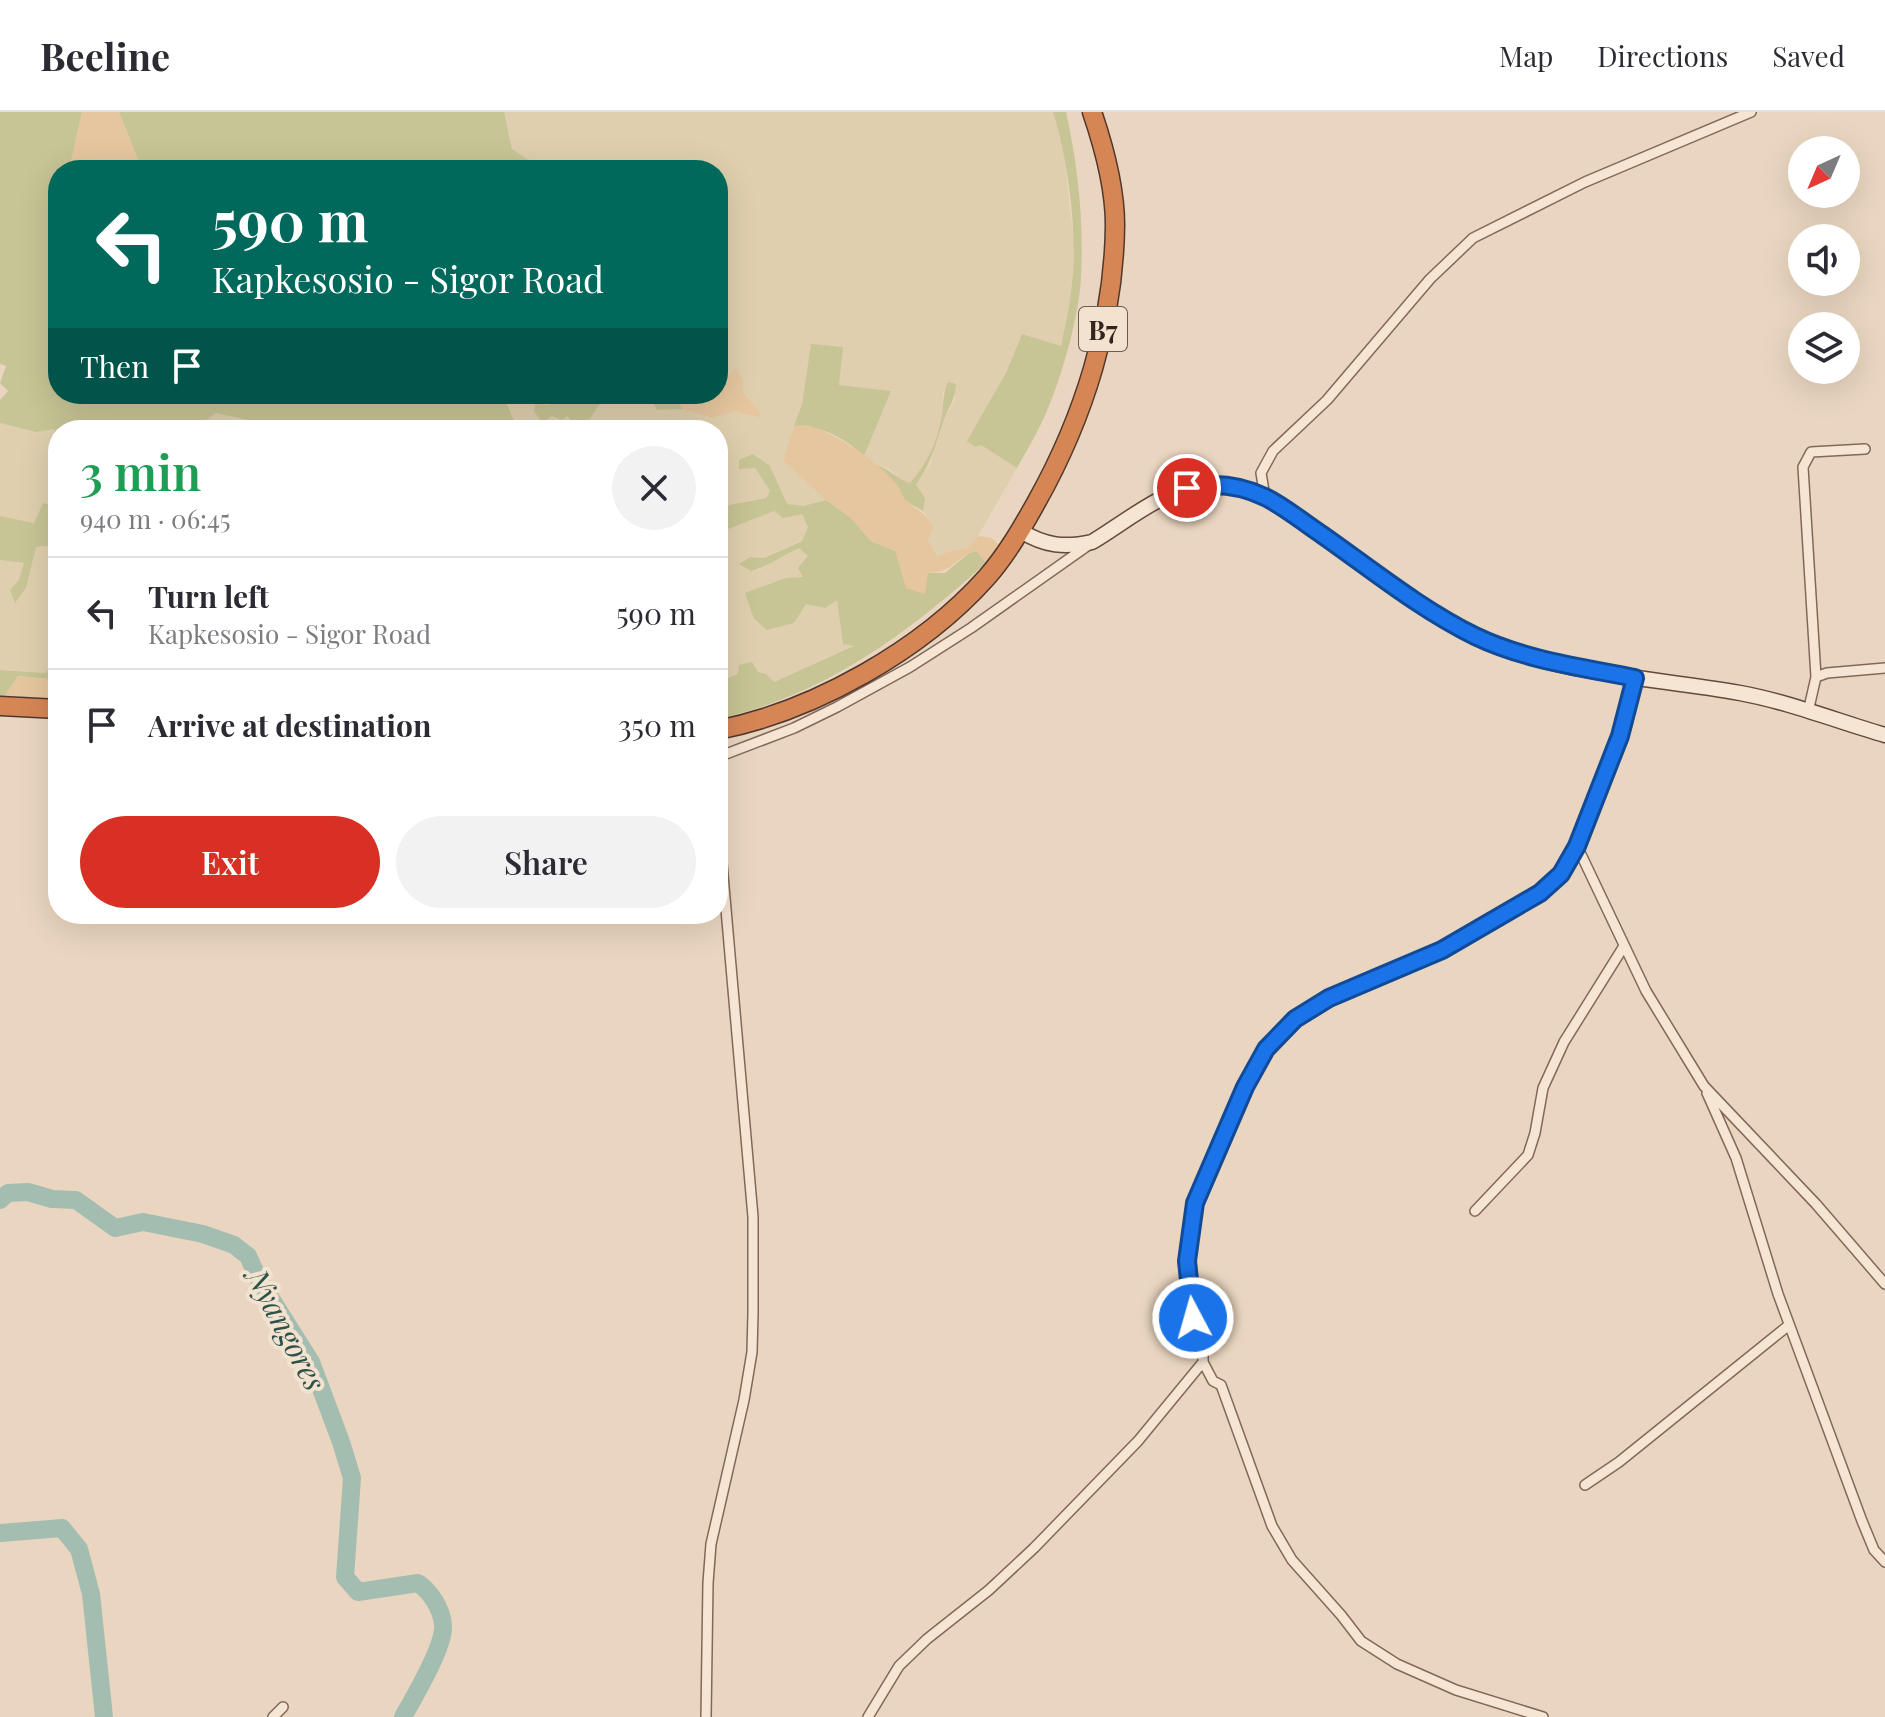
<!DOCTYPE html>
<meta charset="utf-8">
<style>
:root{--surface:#fff;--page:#f2f2f3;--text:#2b2b33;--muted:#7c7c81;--line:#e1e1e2;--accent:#d93025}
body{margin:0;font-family:"Playfair Display",serif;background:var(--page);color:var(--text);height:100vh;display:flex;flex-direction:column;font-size:30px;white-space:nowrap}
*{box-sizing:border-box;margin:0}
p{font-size:26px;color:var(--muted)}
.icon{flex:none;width:44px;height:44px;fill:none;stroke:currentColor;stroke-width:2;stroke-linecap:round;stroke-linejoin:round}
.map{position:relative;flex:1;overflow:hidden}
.drawer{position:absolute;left:48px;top:308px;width:680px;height:504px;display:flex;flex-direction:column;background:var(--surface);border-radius:32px;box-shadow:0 8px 32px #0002}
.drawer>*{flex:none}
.banner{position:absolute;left:48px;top:48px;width:680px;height:244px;border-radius:32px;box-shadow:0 8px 32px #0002;background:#00695c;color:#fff;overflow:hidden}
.needle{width:52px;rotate:224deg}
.buttons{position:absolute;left:1788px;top:24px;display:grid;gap:16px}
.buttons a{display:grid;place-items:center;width:72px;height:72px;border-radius:50%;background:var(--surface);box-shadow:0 8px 32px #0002;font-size:40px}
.pin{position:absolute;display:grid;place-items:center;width:68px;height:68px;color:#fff;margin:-34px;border:4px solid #fff;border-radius:50%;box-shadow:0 2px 8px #0007}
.me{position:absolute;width:88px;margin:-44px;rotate:354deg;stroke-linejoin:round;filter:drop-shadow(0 0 6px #0008)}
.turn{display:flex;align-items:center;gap:28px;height:168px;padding:0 32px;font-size:36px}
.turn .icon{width:104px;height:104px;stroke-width:2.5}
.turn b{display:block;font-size:56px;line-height:68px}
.then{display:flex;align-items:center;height:76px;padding:0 32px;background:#0003;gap:16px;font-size:30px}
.round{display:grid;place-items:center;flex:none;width:84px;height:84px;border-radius:42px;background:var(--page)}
.headline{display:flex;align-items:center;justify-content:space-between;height:136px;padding:0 32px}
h1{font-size:48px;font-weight:600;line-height:60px;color:#1e9e55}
.action{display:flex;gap:16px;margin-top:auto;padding:16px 32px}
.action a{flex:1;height:92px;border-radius:48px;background:var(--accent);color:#fff;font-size:32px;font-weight:600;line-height:92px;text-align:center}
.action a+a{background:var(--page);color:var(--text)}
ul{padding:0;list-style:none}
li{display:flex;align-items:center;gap:24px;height:112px;padding:0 32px;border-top:2px solid var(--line)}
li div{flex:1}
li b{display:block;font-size:30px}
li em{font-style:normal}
header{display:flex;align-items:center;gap:48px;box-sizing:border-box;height:112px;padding:0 40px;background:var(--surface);border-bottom:2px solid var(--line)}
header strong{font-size:38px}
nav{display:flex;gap:44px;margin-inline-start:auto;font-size:28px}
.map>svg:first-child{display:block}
.farmland{fill:#dfcfae}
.green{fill:#c7c495}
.sand{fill:#e5c69f}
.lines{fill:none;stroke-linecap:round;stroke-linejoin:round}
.river{stroke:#a3bdb1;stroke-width:18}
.street-casing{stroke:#826859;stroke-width:12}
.secondary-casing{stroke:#64493d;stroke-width:17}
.highway-casing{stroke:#50382e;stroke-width:21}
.street{stroke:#f6e5d3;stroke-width:9}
.secondary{stroke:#f6e5d3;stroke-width:14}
.highway{stroke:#d68655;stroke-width:18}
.route-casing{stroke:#114b97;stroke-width:20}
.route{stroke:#1a73e8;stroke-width:14}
.labels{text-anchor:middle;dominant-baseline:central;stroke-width:8;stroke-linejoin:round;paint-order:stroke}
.shield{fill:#f2e2cf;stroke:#6c5d52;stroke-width:2}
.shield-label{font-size:26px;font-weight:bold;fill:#33241d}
.water-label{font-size:30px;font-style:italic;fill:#2d5249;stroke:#f2e2cf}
</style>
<header>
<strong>Beeline</strong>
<nav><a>Map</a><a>Directions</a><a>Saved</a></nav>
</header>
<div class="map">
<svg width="1885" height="1605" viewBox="0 0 1885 1605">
<rect width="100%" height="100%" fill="#ead6c0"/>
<path class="farmland" d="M504 0H1053L1062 26 1074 130 1073 172 1061 234 1022 222 1006 261 981 333 1017 356 978 424 966 437 953 438 937 444 928 428 934 415 923 399 924 386 916 373 930 352 946 303 955 288V271L943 280 942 307 928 350 910 371 902 369 888 356 875 353 864 344 891 279 839 273 811 233 802 292 783 349 826 388 803 394 786 392 770 354 739 356H755L770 379 767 386 729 393 718 404V318H531L516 314 508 294 497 282H535L548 285 550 293H535L552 304H567L611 286 619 288 623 282H648L657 298 683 297 713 306 734 299 762 305 758 297 742 281 743 267 736 257 724 270 718 265V58H543L512 37Z
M216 301 276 314 278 318H207L205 309Z
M0 311 36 320 55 317 54 331 58 332V395L43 391 34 411 0 404Z
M774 399 802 402 808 415 802 428 764 446 750 445 740 452 751 459 761 457 774 447 799 436 808 444 804 465 754 507 767 518 794 511 806 491 837 487 843 532 856 533 774 570 738 562 728 566 718 531V421Z
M58 433V540L46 561 0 558V448L25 451 19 469 10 478 15 490 26 476 36 435Z"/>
<path class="green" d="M0 0H82L71 50 80 58H58V282H497L508 294 516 314 531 318H278L276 314 216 301 205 309 207 318H58V332L54 331 55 317 36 320 0 311V288L8 279 0 271 6 254 0 252Z
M119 0H504L512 37 543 58H142Z
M1053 0H1066C1078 53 1084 110 1081 165 1079 205 1062 264 1046 301 1038 320 1027 338 1017 356L981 333 975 335 967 329 1006 261 1022 222 1061 234C1065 214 1070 193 1072 172 1078 124 1068 46 1053 0Z
M811 232 843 235 839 273 891 279 864 344C845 326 820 313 794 314L802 292Z
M948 270 956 272C955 289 950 292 944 308 935 334 933 348 916 373L925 386 923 399 904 388 897 373 875 353C890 356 896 367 910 371 927 351 936 333 941 308 944 294 942 283 948 270Z
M535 282H623L619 288 611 286 599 293 590 307 573 311 567 304 562 308 552 304 542 311 534 299 535 292 549 293 548 286Z
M648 282H674L683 297 657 298Z
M753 342 770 354 787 392 803 394 826 388 850 405 871 429 895 439 928 461H945L969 441 977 439 986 451C907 522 823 584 718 607V531L728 566 738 562 739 553 752 550 758 560 766 562 774 570 854 534 843 532 837 488 825 496 806 492 794 511 767 518 754 507 745 481 786 466 803 465 798 456 808 444 799 436C783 443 767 455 751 459L739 452 750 445 764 446 802 429 808 415 802 402 783 406 774 399 718 421V404L729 393 766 386 770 379 755 356 739 357V348Z
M43 391 58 395V433L36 435 26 476 15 491 10 478 19 468 24 451 0 448V404L34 411Z
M58 540V568L18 564 5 584H0V558L46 561Z"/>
<path class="sand" d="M82 0H119L142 58H80L71 50Z
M736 256 743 267V281L758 297 762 306 734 299 713 306 683 297 674 282H718V265L724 270Z
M807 313C838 323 877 348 897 373 901 378 902 385 907 389 921 401 923 399 934 415L928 428 937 444 953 438 966 437 978 424 992 426 999 433 986 451 977 439C955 443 957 460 928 461L925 482 906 476 895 439 871 429 850 405 826 388 783 349 794 314Z
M18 564 58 568V587L5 584Z"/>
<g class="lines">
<path class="river" d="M0 1088 8 1081 28 1080 52 1087 76 1088 115 1116 143 1110 203 1122 234 1133 248 1144 258 1166 311 1250 341 1330 352 1366 345 1465 358 1480 418 1471C430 1479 442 1497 443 1513 445 1534 414 1585 403 1605
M0 1421 62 1416 79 1437 91 1482 104 1605"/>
<g class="street-casing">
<path id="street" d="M1265 385 1261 361 1273 339 1327 288 1430 167 1473 126 1585 70 1751 0
M1816 565 1827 561 1885 556
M1808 600 1816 565 1803 355 1811 340 1865 337
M718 645 794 616 837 595 910 555 971 516 1090 432
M1577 734 1646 879 1704 974 1816 1092 1885 1172
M1707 981 1736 1046 1778 1182 1862 1409 1874 1438 1885 1450
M1475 1099 1528 1043 1535 1021 1543 976 1564 930 1624 834
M1203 1250V1231L1193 1206 1187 1149 1195 1091 1245 975 1266 937 1295 907 1311 897 1341 879 1424 847 1467 825 1540 781 1561 762 1571 749 1620 624 1635 566
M1203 1250 1213 1269 1221 1273 1272 1414 1292 1448 1341 1503 1361 1529 1397 1552 1456 1578 1543 1605
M1585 1373 1619 1350 1789 1213
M273 1605 283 1595
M706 1605 708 1471 711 1432 744 1288 752 1240 753 1201V1105L718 706
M868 1605 899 1554 927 1527 989 1478 1034 1436 1138 1329 1203 1250"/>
</g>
<g class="secondary-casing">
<path id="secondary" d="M1021 419C1045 434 1065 436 1092 430 1131 407 1174 367 1222 373 1262 377 1292 402 1324 424 1368 455 1411 490 1459 516 1544 563 1646 564 1740 581 1789 590 1837 609 1885 623"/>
</g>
<g class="highway-casing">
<path id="highway" d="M0 594 58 597
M718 618C814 599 922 538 987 465 1007 442 1022 416 1037 389 1084 305 1114 210 1115 113 1115 76 1104 35 1092 0"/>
</g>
<use href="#street" class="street"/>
<use href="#secondary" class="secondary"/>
<use href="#highway" class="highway"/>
</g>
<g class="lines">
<g class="route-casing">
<path id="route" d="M1187 376C1214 370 1240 373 1265 385 1285 395 1303 410 1321 422 1371 457 1420 497 1475 524 1525 548 1580 555 1635 566L1620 624 1577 734 1561 762 1540 781 1442 838 1329 886 1295 907 1266 937 1245 975 1195 1091 1187 1149 1193 1206"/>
</g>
<use href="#route" class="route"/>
</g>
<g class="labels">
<rect class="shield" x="1079" y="195" width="48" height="44" rx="6"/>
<g class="shield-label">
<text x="1103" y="217">B7</text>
</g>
<g class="water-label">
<text transform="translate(287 1217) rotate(62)">Nyangores</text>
</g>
</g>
</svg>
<div class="buttons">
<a><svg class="needle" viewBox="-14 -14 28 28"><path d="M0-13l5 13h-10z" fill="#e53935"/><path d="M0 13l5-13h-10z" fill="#7c7c81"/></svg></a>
<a><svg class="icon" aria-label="sound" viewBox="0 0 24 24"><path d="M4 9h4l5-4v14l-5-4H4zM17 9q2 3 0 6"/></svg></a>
<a><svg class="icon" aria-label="layers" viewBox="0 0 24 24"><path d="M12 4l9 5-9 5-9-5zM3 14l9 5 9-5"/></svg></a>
</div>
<div class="pin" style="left:1187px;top:376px;background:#d93025"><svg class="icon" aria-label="arrive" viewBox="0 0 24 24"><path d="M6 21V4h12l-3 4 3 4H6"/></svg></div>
<svg class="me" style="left:1193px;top:1206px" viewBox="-20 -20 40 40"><circle r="17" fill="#1a73e8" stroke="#fff" stroke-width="3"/><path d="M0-11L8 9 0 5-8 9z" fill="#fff"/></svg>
<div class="banner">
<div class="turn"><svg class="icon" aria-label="left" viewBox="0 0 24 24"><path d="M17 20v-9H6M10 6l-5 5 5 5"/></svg><div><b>590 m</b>Kapkesosio - Sigor Road</div></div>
<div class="then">Then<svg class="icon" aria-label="arrive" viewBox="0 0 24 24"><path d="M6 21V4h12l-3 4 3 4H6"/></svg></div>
</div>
<section class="drawer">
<div class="headline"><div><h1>3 min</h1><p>940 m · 06:45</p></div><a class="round"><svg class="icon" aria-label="close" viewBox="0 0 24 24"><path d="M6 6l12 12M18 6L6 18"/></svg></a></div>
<ul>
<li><svg class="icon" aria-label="left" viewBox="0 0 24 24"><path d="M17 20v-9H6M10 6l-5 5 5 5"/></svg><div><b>Turn left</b><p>Kapkesosio - Sigor Road</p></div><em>590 m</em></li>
<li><svg class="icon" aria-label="arrive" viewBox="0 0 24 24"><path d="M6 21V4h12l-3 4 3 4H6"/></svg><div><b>Arrive at destination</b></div><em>350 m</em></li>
</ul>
<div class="action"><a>Exit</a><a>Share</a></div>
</section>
</div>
